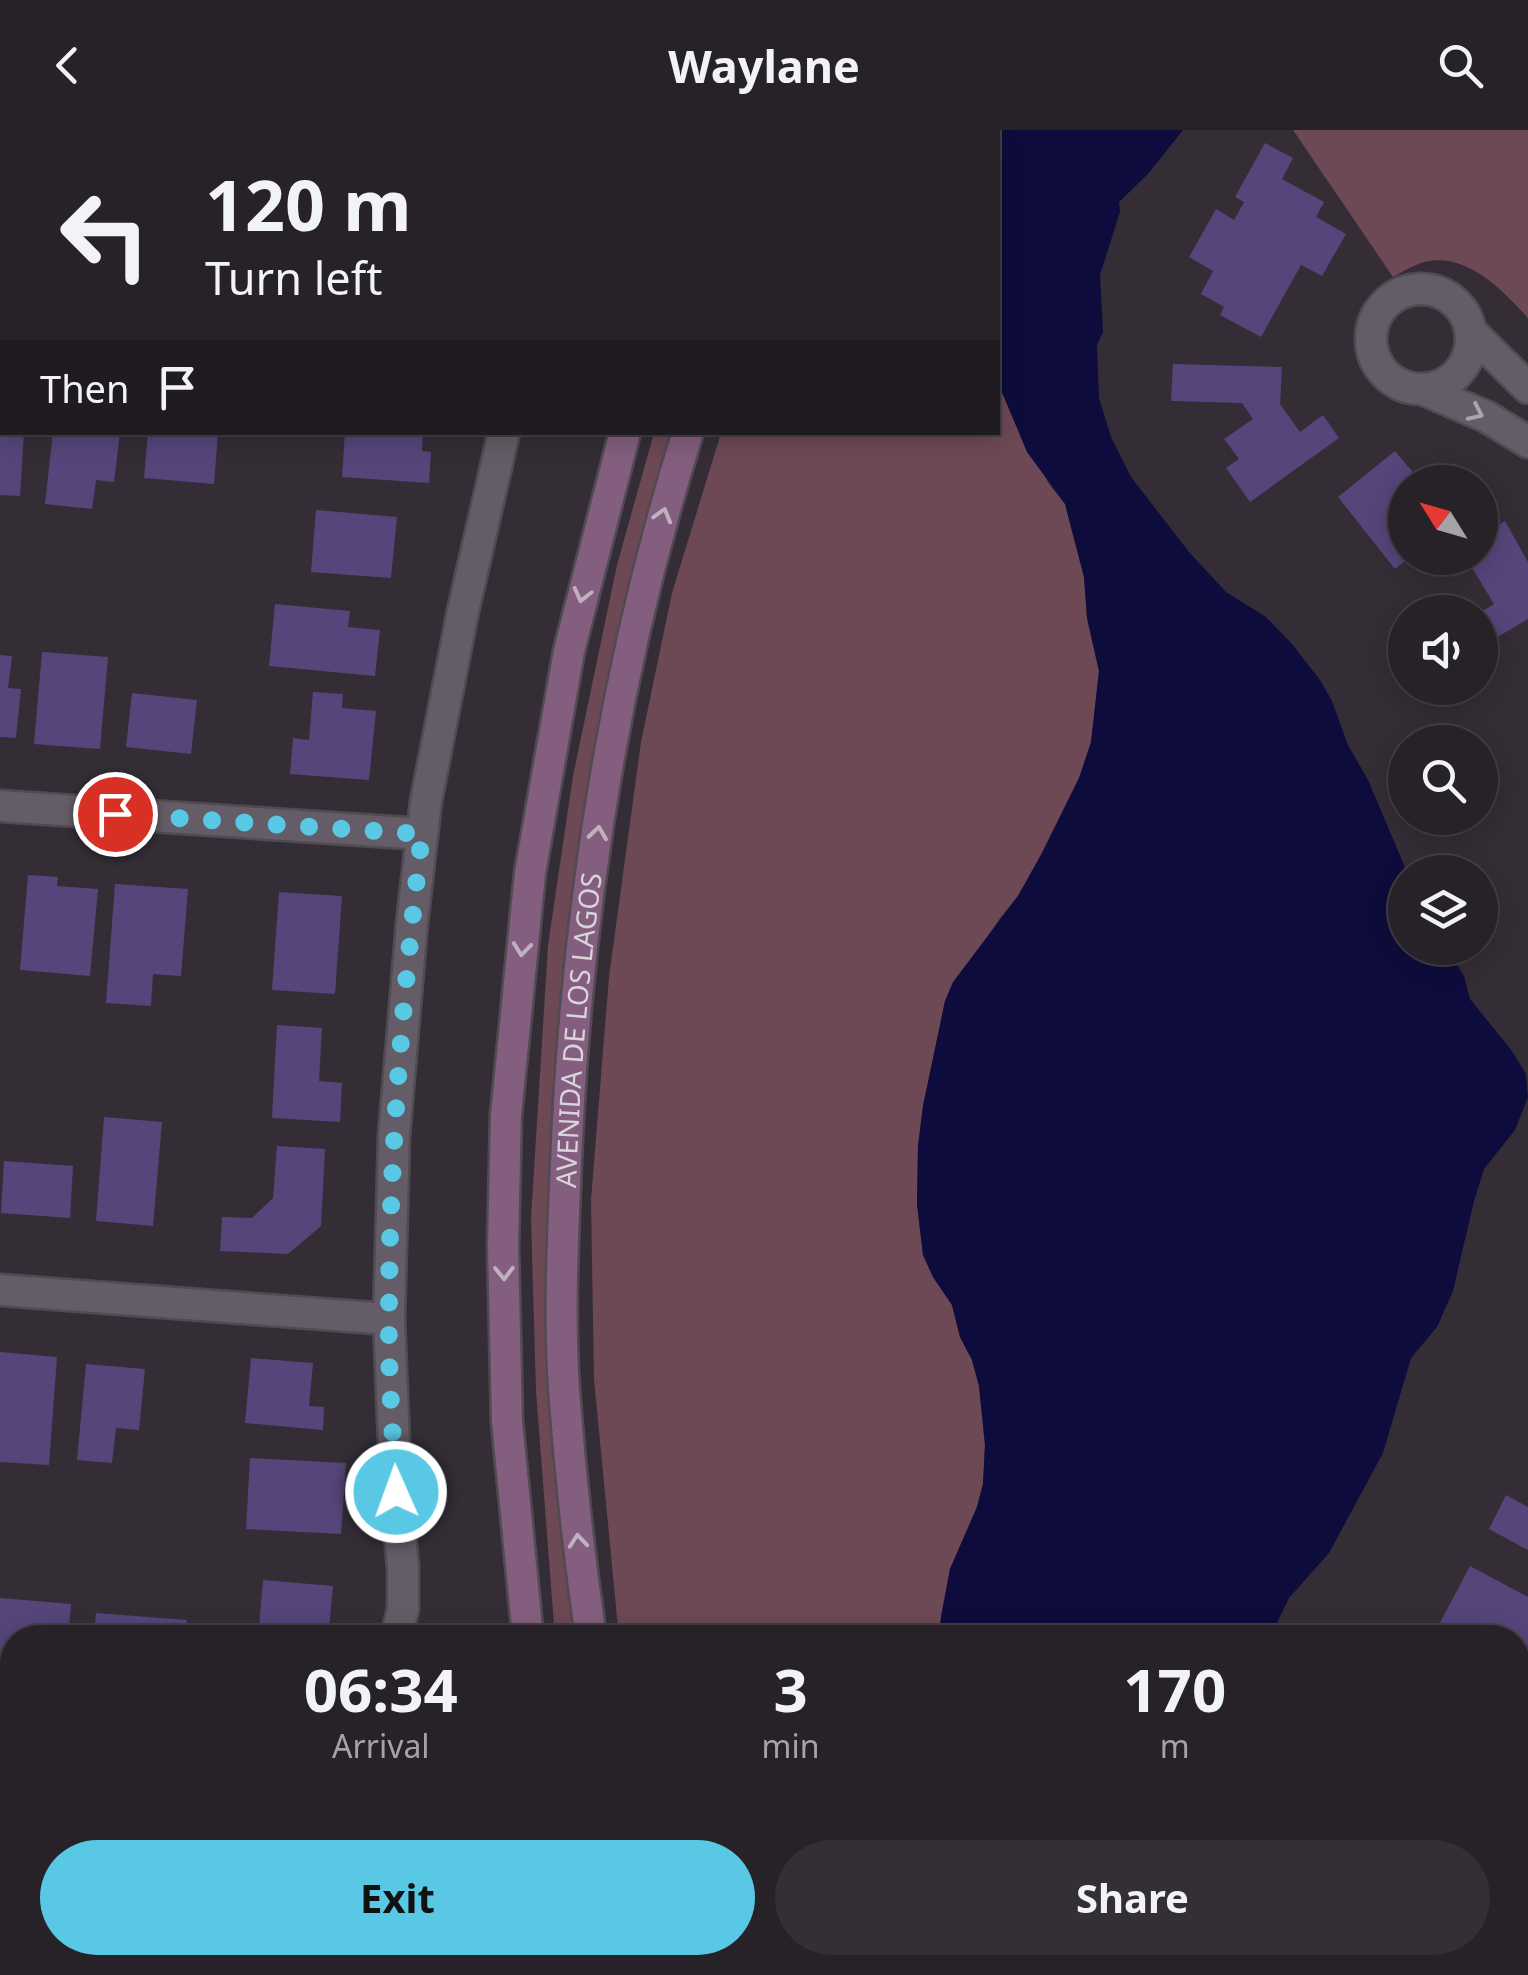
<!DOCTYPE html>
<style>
:root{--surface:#272228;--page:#332f34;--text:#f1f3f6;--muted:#a4a4a8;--line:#433f45;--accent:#59c8e4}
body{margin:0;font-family:"Noto Sans",sans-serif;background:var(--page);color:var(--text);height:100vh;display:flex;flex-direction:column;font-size:38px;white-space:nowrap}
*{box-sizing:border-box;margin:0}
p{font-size:32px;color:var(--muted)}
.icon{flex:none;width:55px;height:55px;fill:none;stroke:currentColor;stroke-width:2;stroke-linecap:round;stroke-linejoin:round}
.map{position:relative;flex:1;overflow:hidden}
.drawer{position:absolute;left:0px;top:1495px;width:1530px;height:350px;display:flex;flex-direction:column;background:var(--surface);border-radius:40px 40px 0 0;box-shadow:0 5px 25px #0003,0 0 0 2px var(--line)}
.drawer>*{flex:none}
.top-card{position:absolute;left:0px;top:0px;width:1000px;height:305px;box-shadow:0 5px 25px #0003,0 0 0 2px var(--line);background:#272228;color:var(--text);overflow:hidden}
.needle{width:65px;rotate:307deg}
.tools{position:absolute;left:1388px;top:335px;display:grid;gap:20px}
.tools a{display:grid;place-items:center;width:110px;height:110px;border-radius:50%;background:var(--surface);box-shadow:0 5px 25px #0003,0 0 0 2px var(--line);font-size:50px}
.pin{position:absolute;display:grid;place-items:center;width:85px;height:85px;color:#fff;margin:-42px;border:5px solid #fff;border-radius:50%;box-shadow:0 2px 10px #0007}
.me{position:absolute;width:110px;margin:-55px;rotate:358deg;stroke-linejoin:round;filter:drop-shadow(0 0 8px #0008)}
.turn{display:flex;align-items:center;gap:35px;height:210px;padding:0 40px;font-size:45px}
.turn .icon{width:130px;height:130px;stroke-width:2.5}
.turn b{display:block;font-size:70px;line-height:85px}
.then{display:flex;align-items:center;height:95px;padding:0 40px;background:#0003;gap:20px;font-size:38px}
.eta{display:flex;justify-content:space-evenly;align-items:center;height:170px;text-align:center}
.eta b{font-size:60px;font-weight:700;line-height:70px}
.button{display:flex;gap:20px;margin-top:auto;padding:20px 40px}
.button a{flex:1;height:115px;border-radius:60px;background:var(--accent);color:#111;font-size:40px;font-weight:700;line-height:115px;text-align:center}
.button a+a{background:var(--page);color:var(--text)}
header{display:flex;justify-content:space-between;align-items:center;height:130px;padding:0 40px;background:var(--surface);font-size:45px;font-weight:700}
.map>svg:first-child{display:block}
.green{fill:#6d4855}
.water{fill:#0e0c3c}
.building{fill:#56457b}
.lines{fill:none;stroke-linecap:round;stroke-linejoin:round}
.street-casing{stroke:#504a53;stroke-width:35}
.secondary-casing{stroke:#504a53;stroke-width:35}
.street{stroke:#645d67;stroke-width:30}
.secondary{stroke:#845e7e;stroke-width:30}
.oneway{stroke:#aaa4ac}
.oneway2{stroke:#bfb1be}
.route{stroke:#59c8e4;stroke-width:18;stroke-dasharray:0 32.4}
.labels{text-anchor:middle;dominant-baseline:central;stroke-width:10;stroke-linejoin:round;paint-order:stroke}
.street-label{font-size:28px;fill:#d8d4da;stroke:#1a161b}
</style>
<header><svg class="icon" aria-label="back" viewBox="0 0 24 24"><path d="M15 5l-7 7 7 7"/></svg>Waylane<svg class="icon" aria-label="search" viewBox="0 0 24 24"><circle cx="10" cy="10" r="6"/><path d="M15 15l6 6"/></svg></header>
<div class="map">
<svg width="1528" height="1845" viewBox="0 0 1528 1845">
<rect width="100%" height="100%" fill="#342d36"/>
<path class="green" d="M837 0H1000L998 7V2H836Z
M1293 0H1528V188C1503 161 1470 125 1429 131 1417 133 1404 141 1393 147Z
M998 253 1049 354 1065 374 1084 447 1087 488 1099 541 1091 613 1079 648 1042 723 1018 766 1000 788 945 871 923 976 918 1016 917 1074 923 1125 933 1147 952 1175 960 1207 972 1230 979 1256 985 1315 983 1354 977 1377 950 1439 941 1487 939 1507 619 1508 594 1249 591 1070 609 847 641 612 672 463 721 303 998 302Z
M654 303H677L570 820 579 1507 555 1508 536 1261 531 1088 548 815 573 646 617 435Z
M486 1833H626L629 1845H489Z
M691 1833V1832L1030 1833 1023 1845H695Z"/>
<path class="water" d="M1000 0H1183L1148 44 1119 72 1120 82 1100 145 1103 202 1097 215 1099 268 1111 307 1131 347 1189 422 1226 462 1266 487 1292 514 1320 550 1332 571 1348 615 1368 650 1407 742H1405V818H1447L1464 846 1470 869 1512 921 1526 944 1528 967 1515 1000 1484 1039 1474 1071 1453 1161 1437 1197 1411 1228 1383 1323 1329 1423 1289 1468 1270 1507H939L941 1487 950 1439 977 1377 983 1354 985 1315 979 1256 972 1230 960 1207 952 1175 933 1147 923 1125 917 1074 918 1016 923 976 945 871 953 852 1018 766 1042 723 1079 648 1091 612 1099 541 1087 488 1084 447 1065 374 1027 322 998 253V7Z
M1030 1832 1203 1833 1205 1845H1023Z"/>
<path class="building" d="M1265 13 1293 28 1282 49 1324 72 1316 87 1346 104 1322 146 1301 135 1261 207 1220 185 1224 177 1201 164 1213 141 1189 127 1216 79 1234 90 1244 72 1235 67Z
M1173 234 1282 237 1280 274 1300 302 1323 285 1339 308 1250 372 1226 338 1239 329 1224 309 1253 289 1242 273 1171 271Z
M0 302H24L20 366 0 365Z
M53 302H120L114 352 96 350 92 379 45 374Z
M148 302H218L214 354 144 348Z
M345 302H423L422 321 431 322 429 353 342 347Z
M1395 321 1421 352H1405V428H1409L1395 439 1338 367Z
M316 380 397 387 391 448 311 442Z
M1505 391 1528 432V489L1482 516 1480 483 1494 474 1466 428H1480V406Z
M275 474 350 481 348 497 380 500 375 546 269 536Z
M42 522 108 527 100 619 34 614Z
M0 525 12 526 8 558 21 559 16 608 0 607Z
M313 562 343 564 342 578 376 581 369 650 290 644 293 608 309 610Z
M132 563 197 570 191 624 126 617Z
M28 745 58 747 57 756 98 759 90 846 20 840Z
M115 754 188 759 181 846 153 844 151 876 106 873Z
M279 762 342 766 335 864 272 860Z
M277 895 322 898 319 951 342 953 340 992 272 988Z
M104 987 162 992 153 1096 96 1091Z
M277 1016 325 1019 321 1096 288 1124 220 1121 222 1087 252 1088 273 1068Z
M4 1031 73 1036 70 1088 1 1083Z
M0 1222 57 1227 49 1335 0 1332Z
M251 1228 313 1233 309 1276 324 1277 323 1300 245 1293Z
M86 1234 145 1239 139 1300 116 1298 112 1333 77 1330Z
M250 1328 346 1333 341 1404 246 1399Z
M1506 1365 1528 1377V1420L1489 1399Z
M1470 1436 1528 1467V1536L1518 1555V1508H1432Z
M263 1450 333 1456 328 1508H258Z
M0 1468 71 1474 68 1508H12V1549L0 1548Z
M96 1483 187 1490 185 1508H94Z
M0 1699H12V1756H0Z
M1252 1832H1365L1359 1845H1256L1261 1837Z"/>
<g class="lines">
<g class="street-casing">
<path id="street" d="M611 2 612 0
M1371 209a50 50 0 1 1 100 0a50 50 0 1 1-100 0Z
M0 200H2
M1471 202 1528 258
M1422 259 1487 287 1528 312
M0 676 422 704
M0 1160 389 1189
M396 1508 403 1479V1437L396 1363 389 1189 394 1006 412 793 426 671 463 481 504 302
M0 1629 12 1631
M1518 1697 1528 1684
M1438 1845 1443 1832"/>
</g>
<g class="secondary-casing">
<g id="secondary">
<path d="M735 2 736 0"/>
<path d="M797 2 799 0"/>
<path d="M528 1508 507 1291 503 1116 506 985 530 743 569 521 625 302"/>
<path id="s1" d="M591 1508C579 1425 570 1342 564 1259 559 1184 563 1107 566 1032 576 786 614 538 688 302"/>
<path d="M456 1832 458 1845"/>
<path d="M659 1832 663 1845"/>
<path d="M380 1845 392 1832"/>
</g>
</g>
<use href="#street" class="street"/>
<use href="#secondary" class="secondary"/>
</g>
<defs><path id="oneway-chevron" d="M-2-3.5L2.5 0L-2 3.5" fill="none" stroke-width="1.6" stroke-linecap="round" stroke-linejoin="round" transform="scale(2.5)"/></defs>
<use class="oneway" href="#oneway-chevron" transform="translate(1476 283) rotate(25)"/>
<g class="oneway2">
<use href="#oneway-chevron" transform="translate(663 385) rotate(-74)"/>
<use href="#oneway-chevron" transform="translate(582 465) rotate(104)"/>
<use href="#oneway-chevron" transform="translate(598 703) rotate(-82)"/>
<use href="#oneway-chevron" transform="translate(522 819) rotate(96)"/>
<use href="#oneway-chevron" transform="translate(504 1143) rotate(89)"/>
<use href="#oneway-chevron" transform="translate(578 1411) rotate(-95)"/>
</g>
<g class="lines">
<path class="route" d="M115 684 422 704C403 864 389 1025 389 1186 388 1245 393 1304 396 1362"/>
</g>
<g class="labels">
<g class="street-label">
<text stroke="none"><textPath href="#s1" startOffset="610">AVENIDA DE LOS LAGOS</textPath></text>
</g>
</g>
</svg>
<div class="tools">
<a><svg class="needle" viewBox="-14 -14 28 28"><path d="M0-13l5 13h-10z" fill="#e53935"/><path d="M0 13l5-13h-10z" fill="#a4a4a8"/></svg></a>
<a><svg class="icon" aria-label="sound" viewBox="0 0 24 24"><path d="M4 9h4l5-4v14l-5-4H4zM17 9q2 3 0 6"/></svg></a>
<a><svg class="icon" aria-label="search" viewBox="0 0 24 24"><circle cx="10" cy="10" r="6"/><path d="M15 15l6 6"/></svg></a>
<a><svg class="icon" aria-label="layers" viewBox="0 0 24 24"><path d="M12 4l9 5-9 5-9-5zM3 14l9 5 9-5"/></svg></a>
</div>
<div class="pin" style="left:115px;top:684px;background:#d93025"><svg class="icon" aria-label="arrive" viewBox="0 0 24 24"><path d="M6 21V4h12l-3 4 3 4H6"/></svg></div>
<svg class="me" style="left:396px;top:1362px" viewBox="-20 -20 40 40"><circle r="17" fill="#59c8e4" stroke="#fff" stroke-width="3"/><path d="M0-11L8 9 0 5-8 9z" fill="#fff"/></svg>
<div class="top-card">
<div class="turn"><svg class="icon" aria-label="left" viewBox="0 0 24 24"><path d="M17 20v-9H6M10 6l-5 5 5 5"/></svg><div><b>120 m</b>Turn left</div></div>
<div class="then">Then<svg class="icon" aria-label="arrive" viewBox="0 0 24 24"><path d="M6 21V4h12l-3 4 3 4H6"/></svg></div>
</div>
<section class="drawer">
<div class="eta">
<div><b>06:34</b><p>Arrival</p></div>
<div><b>3</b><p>min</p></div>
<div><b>170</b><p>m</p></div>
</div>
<div class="button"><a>Exit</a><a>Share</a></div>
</section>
</div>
